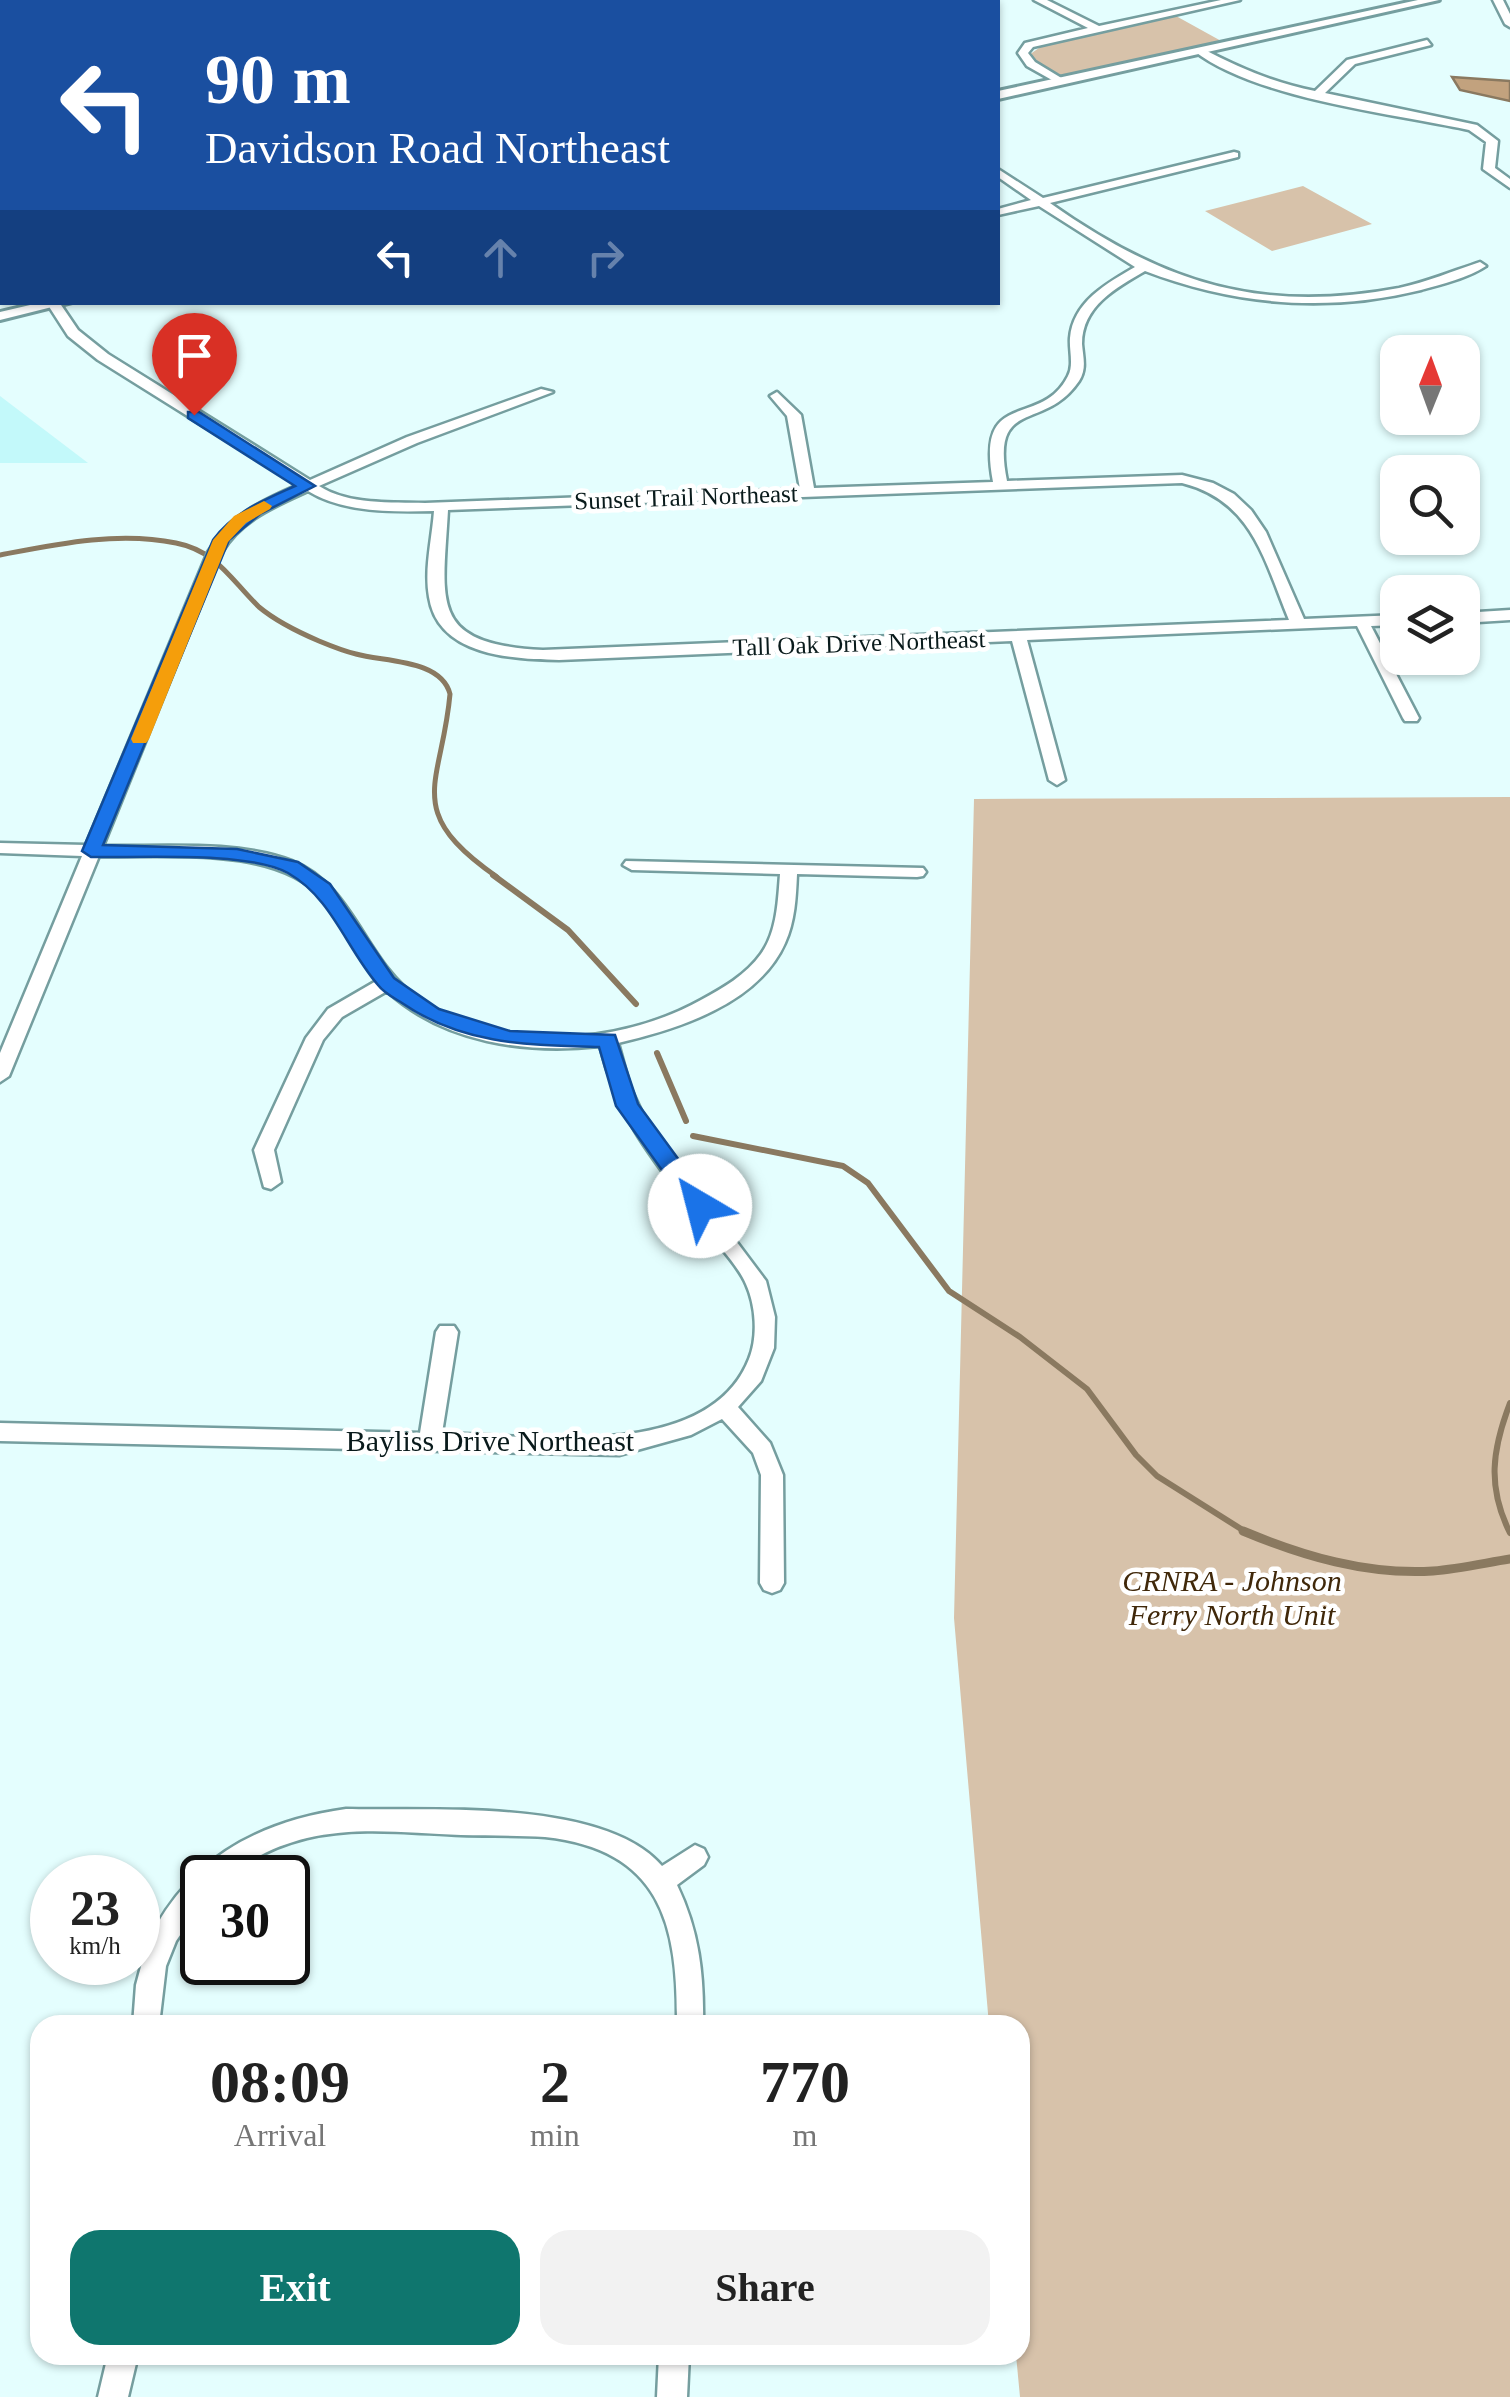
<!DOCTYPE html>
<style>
:root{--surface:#fff;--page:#f2f2f2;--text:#222;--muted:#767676;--accent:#0f766e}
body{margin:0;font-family:"Times New Roman",serif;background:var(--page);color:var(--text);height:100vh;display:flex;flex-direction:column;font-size:38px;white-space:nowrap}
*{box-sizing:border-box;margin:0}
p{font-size:32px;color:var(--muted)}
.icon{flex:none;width:55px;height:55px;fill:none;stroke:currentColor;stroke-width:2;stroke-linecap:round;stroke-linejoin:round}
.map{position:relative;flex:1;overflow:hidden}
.details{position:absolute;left:30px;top:2015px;width:1000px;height:350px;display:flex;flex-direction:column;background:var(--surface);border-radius:30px;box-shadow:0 2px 8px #0004}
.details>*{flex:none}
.hud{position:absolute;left:0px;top:0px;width:1000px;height:305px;box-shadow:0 2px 8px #0004;background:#1a4fa0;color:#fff;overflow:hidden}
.needle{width:65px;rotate:1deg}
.fabs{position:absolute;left:1380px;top:335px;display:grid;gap:20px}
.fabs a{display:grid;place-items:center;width:100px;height:100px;border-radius:20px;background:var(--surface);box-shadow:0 2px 8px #0004;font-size:50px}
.speed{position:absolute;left:30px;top:1855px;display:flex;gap:20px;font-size:50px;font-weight:700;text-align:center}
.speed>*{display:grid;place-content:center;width:130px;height:130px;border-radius:50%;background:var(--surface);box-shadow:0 2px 8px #0004;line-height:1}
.speed small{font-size:25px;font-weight:400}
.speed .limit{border:5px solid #111;border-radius:15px;background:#fff;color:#111}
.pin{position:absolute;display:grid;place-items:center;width:85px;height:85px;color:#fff;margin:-102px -42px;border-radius:50% 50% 50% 0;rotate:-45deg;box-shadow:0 0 10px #0007}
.pin .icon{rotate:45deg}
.me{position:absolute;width:110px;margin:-55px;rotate:323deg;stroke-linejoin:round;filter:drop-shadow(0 0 8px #0008)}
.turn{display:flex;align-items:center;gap:35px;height:210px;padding:0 40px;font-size:45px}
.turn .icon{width:130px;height:130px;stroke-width:2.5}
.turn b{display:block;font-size:70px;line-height:85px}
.lanes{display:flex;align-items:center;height:95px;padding:0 40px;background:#0003;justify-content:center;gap:50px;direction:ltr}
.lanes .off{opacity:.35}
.eta{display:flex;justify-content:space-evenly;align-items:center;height:170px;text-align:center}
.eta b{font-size:60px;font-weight:600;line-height:70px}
.button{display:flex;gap:20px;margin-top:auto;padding:20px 40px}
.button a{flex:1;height:115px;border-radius:30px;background:var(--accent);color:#fff;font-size:40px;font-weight:600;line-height:115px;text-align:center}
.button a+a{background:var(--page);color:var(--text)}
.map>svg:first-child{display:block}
.built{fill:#c3f9fa}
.green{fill:#d7c2aa}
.water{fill:#c2a27e;stroke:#8a7960;stroke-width:2.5}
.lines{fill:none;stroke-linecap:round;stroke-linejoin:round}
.stream-far3{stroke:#8a7960;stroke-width:4}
.stream-far2{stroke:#8a7960;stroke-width:5}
.stream-far1{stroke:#8a7960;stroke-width:6}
.stream{stroke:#8a7960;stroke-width:9}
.minor-casing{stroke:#759e9f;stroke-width:5}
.tertiary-casing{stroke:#759e9f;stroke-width:6}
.minor{fill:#fff;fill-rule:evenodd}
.tertiary{fill:#fff;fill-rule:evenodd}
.route{fill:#1a73e8;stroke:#114b97;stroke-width:2.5}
.slow{fill:#f59e0b}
.labels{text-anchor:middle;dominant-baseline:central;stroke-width:9;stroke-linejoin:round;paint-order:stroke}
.far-street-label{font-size:25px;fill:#091a1b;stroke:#fff}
.street-label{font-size:30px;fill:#091a1b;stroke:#fff}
.park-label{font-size:30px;font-style:italic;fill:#40280a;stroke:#fff}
</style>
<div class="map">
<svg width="1510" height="2397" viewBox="0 0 1510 2397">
<rect width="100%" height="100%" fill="#e4fefe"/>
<path class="built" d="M0 396 88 463H0Z"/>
<path class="green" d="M1176 16 1223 42 1061 75 1034 62 1029 55 1046 43Z
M1303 186 1372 224 1272 251 1205 211Z
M1510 797V2397H1020L1016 2355H1020V2025H989L954 1618 974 799Z"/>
<path class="water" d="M1452 77 1510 81V101L1460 90Z"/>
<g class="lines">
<path class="stream-far3" d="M602 2 608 0"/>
<path class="stream-far2" d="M0 555C57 544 118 531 176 543 217 551 231 580 259 607 277 622 298 632 319 641 331 646 343 651 356 654 384 662 441 659 450 694 442 785 401 810 497 877"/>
<path class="stream-far1" d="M493 875 568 930 636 1004
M657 1053 686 1121
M693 1136 843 1166 868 1183 949 1291 1020 1337 1087 1389 1136 1455 1157 1476 1249 1534
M1510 1403C1492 1450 1487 1487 1510 1533"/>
<path class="stream" d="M1243 1531C1303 1556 1366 1575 1433 1571 1458 1569 1485 1563 1510 1559"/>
<g class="minor-casing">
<path id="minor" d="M844 0H854V2H844Z
M1034 0H1047L1099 26 1221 0H1240L1033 47 1028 53 1035 62 1063 79 1064 81 1059 84 1027 66 1018 53 1025 43 1088 28Z
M1493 0H1503L1510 14V27L1505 24Z
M1427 40 1431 45 1355 64 1325 93 1477 125 1498 141 1495 168 1510 179V188L1483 169 1486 142 1469 130C1390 113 1257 99 1194 51L1203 49C1240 68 1274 83 1315 91L1347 60Z
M1234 152 1238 153V157L1050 203C1163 283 1260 314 1399 288 1427 282 1453 271 1480 262L1486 266C1468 278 1442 284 1421 290 1328 313 1234 305 1145 271 1116 288 1082 306 1082 344 1083 357 1087 369 1079 381 1044 433 990 396 1007 481L1182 475 1213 483 1234 494 1251 510 1266 532 1304 619 1398 615V625L1371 626 1419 718 1417 721H1405L1403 718 1357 626 1027 640 1065 780 1057 785 1049 780 1012 641 559 660C512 659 438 656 429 597 424 569 432 539 434 511 394 512 343 513 308 491 275 506 241 520 222 552L103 846C161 847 238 840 292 861 354 885 365 962 418 998 500 1054 618 1046 701 1000 723 988 746 975 761 954 777 932 778 901 780 874L632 870 623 865 626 861 923 868 926 872 923 876 917 877 797 874C796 897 795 921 785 943 758 1004 678 1029 618 1043L630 1087 646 1121 766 1281 775 1317 774 1348 761 1381 738 1407 770 1443 783 1475 784 1583 780 1590 772 1593 764 1590 760 1583 761 1475 753 1453 722 1419 691 1435 619 1455 0 1441V1423L420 1433 436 1332 440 1326H454L458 1332 442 1433C530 1435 708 1463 749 1359 758 1337 756 1306 746 1284 738 1265 718 1246 706 1229 658 1165 620 1125 600 1046 526 1054 444 1043 387 991L342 1017 323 1040 274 1150 281 1182 271 1189 264 1187 254 1150 306 1038 328 1009 378 980C356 954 343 923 321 897 274 845 165 858 99 856L9 1076 0 1082V1053L82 856 0 853V843L86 845 208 552C231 515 259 502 298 485L98 360 68 336 48 305 49 302H59L78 330 108 354 310 480 407 437 541 389 553 392 417 443 319 486C349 505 391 502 425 503L800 489 787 416 770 396 777 392 801 415 814 488 993 482C975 386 1041 430 1068 376 1074 365 1069 350 1070 338 1073 302 1107 283 1135 267L1039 206 998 215V209L1031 200 998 177V169L1043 198ZM1182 483C1253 501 1264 560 1289 620L543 650C428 644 443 603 448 510Z
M1510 610V620L1462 623V613Z
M346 1809C430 1811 604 1798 662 1866L695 1845 704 1849 708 1857 704 1865 677 1885C699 1931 704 1974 703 2025H677C678 1925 662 1850 545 1837 517 1835 488 1836 461 1835 410 1833 357 1826 307 1838 287 1843 268 1850 251 1861 243 1866 234 1876 226 1878 219 1879 210 1878 202 1878V1903L176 1941 166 1966 159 2025H133L136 1985 146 1948 138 1946V1922L157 1925C197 1854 266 1820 346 1809Z
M108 2355H138L128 2397H98Z
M659 2355H689L687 2397H657Z"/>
</g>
<g class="tertiary-casing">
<path id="tertiary" d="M1418 0H1439L998 99V91Z
M43 302H72L0 320V312Z"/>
</g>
<use href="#minor" class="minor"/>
<use href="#tertiary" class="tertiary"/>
</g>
<path class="route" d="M188 412H199L315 486 260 514 229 540 103 845 237 849 298 862 330 884 394 978 439 1009 510 1031 615 1035 638 1104 709 1201 712 1206 709 1212H692L616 1106 599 1047C528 1045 463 1045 402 1003 394 998 384 993 378 985 346 948 332 898 288 873 249 851 139 858 91 857L82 851 213 540C233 512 264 500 295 486L188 418Z"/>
<path class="slow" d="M264 501 272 506 270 509 246 523 228 542 149 739 146 743H133L131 739 213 540 234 516Z"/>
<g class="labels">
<g class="far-street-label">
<text transform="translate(686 497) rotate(-2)">Sunset Trail Northeast</text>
<text transform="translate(859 643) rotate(-2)">Tall Oak Drive Northeast</text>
</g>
<g class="street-label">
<text x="490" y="1440">Bayliss Drive Northeast</text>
</g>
<g class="park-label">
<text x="1232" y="1580">CRNRA - Johnson<tspan x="1232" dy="34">Ferry North Unit</tspan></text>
</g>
</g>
</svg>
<div class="fabs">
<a><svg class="needle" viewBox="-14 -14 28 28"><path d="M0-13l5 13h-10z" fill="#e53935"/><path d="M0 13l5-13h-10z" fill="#767676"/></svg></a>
<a><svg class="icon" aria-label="search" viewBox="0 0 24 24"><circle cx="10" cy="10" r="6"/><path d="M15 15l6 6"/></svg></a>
<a><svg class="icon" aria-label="layers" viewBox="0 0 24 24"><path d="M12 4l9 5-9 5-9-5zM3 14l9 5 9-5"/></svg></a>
</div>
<div class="speed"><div>23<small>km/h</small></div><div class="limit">30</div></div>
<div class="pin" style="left:194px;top:415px;background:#d93025"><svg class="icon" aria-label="arrive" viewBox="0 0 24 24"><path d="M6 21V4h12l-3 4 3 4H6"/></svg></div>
<svg class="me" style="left:700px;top:1206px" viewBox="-20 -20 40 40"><circle r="19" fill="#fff"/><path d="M0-13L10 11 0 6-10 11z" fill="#1a73e8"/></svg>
<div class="hud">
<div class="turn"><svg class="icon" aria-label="left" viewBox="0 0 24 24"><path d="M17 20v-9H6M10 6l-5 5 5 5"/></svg><div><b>90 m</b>Davidson Road Northeast</div></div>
<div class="lanes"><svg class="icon" aria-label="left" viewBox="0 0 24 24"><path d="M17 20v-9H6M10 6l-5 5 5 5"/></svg><svg class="icon off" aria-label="ahead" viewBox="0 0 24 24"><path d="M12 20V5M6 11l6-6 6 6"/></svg><svg class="icon off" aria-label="right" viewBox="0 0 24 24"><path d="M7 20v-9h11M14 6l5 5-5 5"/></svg></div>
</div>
<section class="details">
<div class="eta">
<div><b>08:09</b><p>Arrival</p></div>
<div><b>2</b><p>min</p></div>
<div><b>770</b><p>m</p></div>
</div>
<div class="button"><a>Exit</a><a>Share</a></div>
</section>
</div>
